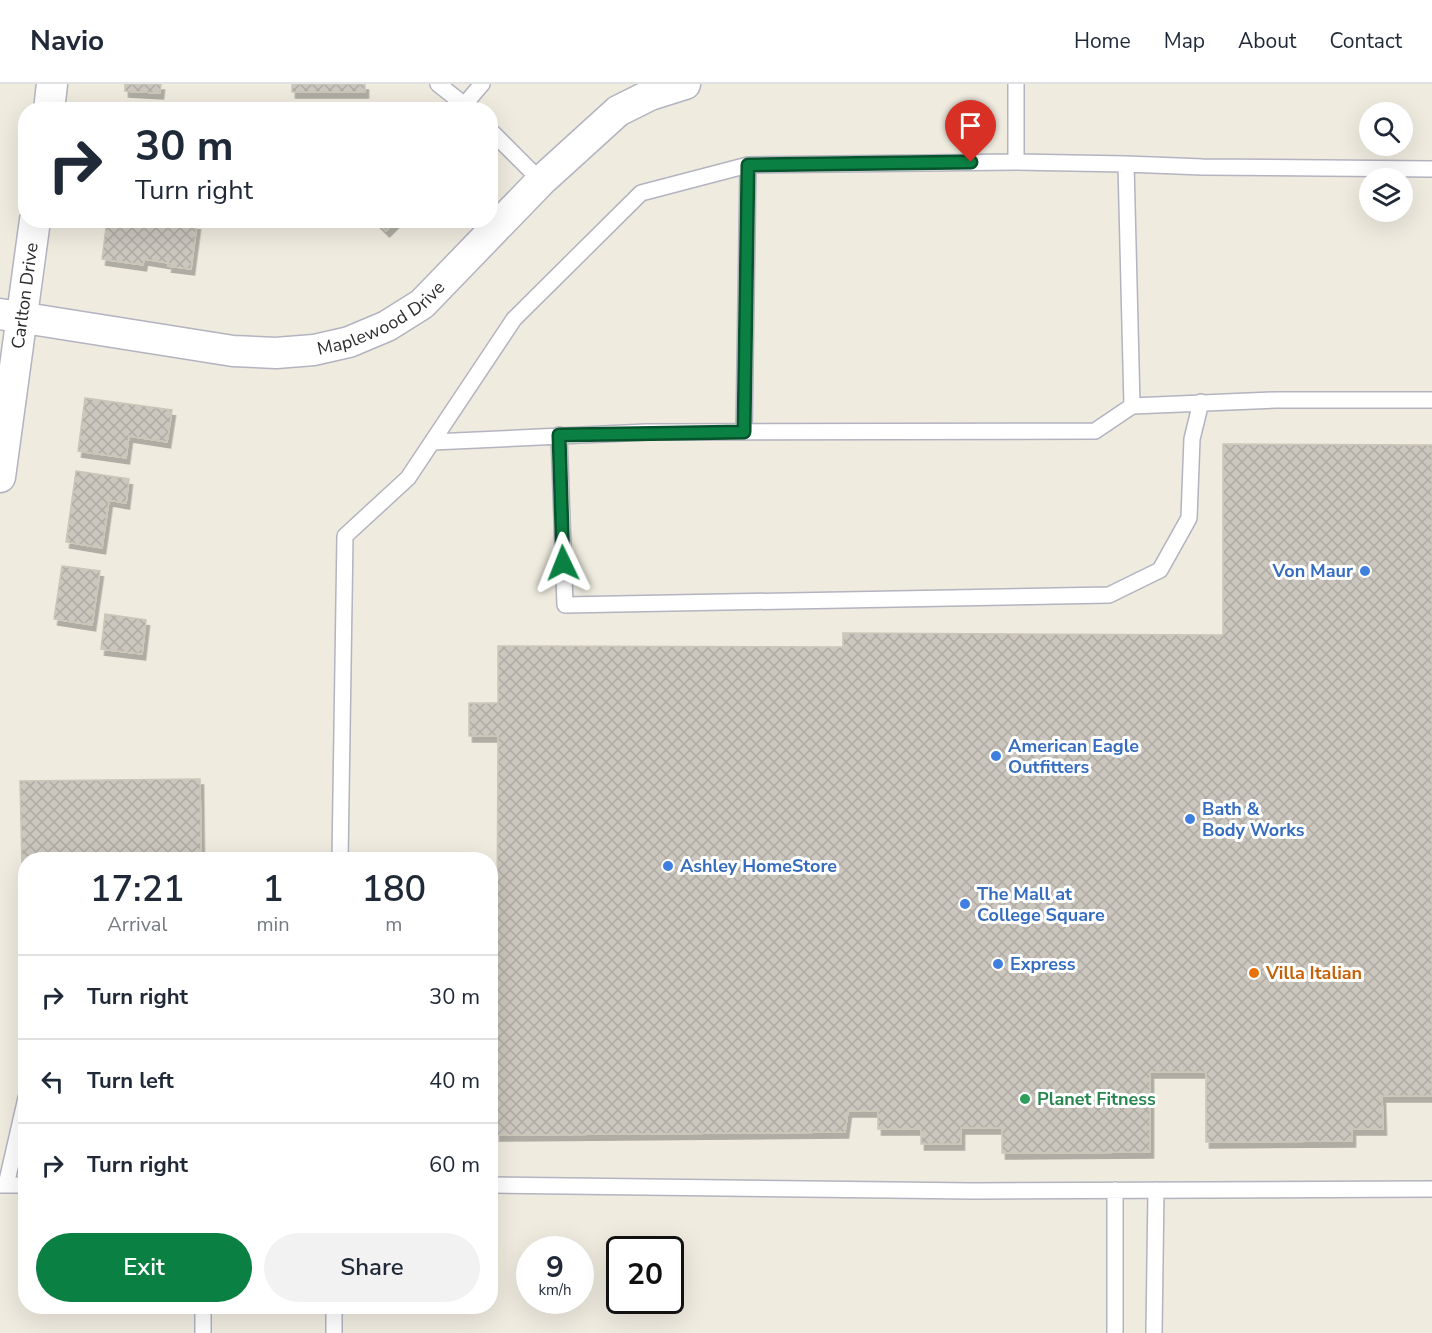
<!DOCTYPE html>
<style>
:root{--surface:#fff;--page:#f2f2f3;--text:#1f2937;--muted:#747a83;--line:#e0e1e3;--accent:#0b8043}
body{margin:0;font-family:"Nunito Sans",sans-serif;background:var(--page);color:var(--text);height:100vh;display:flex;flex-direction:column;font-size:22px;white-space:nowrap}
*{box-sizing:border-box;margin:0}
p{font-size:20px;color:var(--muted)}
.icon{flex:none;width:33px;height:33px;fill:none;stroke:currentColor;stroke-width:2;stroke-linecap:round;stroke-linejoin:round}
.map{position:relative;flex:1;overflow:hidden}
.drawer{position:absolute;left:18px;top:768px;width:480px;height:462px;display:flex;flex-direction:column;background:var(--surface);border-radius:24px;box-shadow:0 6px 24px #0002}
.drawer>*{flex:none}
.guide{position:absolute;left:18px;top:18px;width:480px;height:126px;border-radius:24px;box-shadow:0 6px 24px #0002;background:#fff;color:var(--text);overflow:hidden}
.controls{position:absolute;left:1359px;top:18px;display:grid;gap:12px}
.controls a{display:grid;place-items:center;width:54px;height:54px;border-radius:50%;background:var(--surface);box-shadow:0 6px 24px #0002;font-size:30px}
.speed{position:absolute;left:516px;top:1152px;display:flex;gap:12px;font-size:30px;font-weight:700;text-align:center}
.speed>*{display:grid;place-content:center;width:78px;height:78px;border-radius:50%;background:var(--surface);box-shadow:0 6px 24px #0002;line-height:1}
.speed small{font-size:15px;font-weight:400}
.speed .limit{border:3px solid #111;border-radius:9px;background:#fff;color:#111}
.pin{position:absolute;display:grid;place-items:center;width:51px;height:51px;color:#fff;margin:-62px -26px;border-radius:50% 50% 50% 0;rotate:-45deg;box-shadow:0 0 6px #0007}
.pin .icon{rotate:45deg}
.me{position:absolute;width:66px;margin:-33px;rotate:358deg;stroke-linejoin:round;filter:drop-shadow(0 0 4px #0008)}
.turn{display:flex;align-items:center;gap:21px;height:126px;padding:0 18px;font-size:27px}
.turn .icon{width:78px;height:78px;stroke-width:2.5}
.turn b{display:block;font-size:42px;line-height:51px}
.eta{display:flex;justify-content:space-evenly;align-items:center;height:102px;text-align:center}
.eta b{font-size:36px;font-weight:600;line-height:42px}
.primary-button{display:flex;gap:12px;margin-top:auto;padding:12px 18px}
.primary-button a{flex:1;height:69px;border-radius:36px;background:var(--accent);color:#fff;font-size:24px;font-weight:600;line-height:69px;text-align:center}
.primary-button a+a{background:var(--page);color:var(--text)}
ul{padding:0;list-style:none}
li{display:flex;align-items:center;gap:18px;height:84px;padding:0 18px;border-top:2px solid var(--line)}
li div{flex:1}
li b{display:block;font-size:22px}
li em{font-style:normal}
header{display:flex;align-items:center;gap:36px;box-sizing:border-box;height:84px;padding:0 30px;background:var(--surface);border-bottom:2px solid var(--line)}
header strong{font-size:28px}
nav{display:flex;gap:33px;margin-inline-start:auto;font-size:21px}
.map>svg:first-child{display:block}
.building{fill:url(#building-cross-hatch);stroke:#cbc7b8;stroke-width:1.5;filter:url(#shadow)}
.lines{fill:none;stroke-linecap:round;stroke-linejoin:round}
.lane-casing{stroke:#b3b3c1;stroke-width:18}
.street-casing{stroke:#b3b3c1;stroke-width:33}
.lane{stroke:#fff;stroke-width:15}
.street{stroke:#fff;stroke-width:30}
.route-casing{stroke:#07532c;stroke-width:15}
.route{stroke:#0b8043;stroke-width:10}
.shop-dot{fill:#3f7fe0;stroke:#fff;stroke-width:2}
.food-dot{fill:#e8710a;stroke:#fff;stroke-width:2}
.leisure-dot{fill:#2e9e5b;stroke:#fff;stroke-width:2}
.labels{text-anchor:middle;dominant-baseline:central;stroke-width:6;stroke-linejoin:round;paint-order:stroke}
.street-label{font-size:18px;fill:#2d2d2d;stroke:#fff}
.shop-label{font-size:18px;font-weight:bold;fill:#366cbe;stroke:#fff;text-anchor:start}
.food-label{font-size:18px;font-weight:bold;fill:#c56008;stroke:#fff;text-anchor:start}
.leisure-label{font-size:18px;font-weight:bold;fill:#27864d;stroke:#fff;text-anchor:start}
</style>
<header>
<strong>Navio</strong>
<nav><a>Home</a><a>Map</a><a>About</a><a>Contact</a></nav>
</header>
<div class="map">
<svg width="1432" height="1249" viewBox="0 0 1432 1249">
<defs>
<pattern id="building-cross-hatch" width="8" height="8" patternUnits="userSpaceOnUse" patternTransform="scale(1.5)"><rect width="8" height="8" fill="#cbc7be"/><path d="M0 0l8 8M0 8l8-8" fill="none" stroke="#afaba4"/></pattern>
<filter id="shadow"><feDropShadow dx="3.5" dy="6" stdDeviation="0" flood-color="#0004"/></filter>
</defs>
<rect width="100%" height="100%" fill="#efebdf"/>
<path class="building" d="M125 0H161L160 9 125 7Z
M292 0H365V8H292Z
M188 22 221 26H188Z
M107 136H170L197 140 191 185 168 182 169 179 144 175 143 181 102 175Z
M375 136H397L386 147Z
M85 314 172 326 167 358 129 352 126 374 78 367Z
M1223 360 1432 361V1012H1382L1383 1045H1352V1057L1206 1058V988H1150V1068L1002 1069V1044H961V1060H921V1045H878V1027H848L845 1048 496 1051 498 652H469V619H498V562L843 563V549L1223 551Z
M76 387 129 395 126 419 109 416 102 464 66 458Z
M62 482 100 487 92 541 54 535Z
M105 530 146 536 142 570 101 565Z
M200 695 201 776H26V784H22L20 697Z"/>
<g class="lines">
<g class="lane-casing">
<path id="lane" d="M438 0 471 26
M1016 0V78L1126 80
M465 20 482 0
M490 46 541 97
M1132 322 1126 80 1203 83 1432 85
M744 348 748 81
M559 351 565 521 1109 511 1160 486 1189 434 1192 355 1201 318
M433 358 646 348 1095 347 1132 322 1275 316H1432
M340 776 345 452 408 394 514 235 641 109 748 81 1016 78
M0 1101H6L26 1014
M6 1101H26
M490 1101 973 1107 1432 1105
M1115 1106V1249
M203 1249V1222
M334 1249V1222
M1154 1249 1156 1106"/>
</g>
<g class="street-casing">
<g id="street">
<path d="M49 26 52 0"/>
<path id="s1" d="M0 230 233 267 276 269 314 266 349 258 387 242 422 220 541 97 618 27 650 11 685 0"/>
<path id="s2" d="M0 393 35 136"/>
</g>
</g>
<use href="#lane" class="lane"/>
<use href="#street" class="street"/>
</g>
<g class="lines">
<g class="route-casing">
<path id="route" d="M563 479 559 351 744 348 748 81 971 78"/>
</g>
<use href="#route" class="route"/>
</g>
<g class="shop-dot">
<circle cx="1365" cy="487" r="6"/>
<circle cx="996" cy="672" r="6"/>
<circle cx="1190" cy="735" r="6"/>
<circle cx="668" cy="782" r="6"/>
<circle cx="965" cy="820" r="6"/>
<circle cx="998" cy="880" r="6"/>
</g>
<circle class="food-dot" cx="1254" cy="889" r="6"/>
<circle class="leisure-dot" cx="1025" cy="1015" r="6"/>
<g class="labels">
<g class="street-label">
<text stroke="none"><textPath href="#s2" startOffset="183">Carlton Drive</textPath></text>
<text stroke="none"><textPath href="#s1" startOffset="392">Maplewood Drive</textPath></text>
</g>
<g class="shop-label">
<text x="1353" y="487" text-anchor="end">Von Maur</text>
<text x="1008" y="662">American Eagle<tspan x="1008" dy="21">Outfitters</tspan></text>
<text x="1202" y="725">Bath &amp;<tspan x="1202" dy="21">Body Works</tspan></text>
<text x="680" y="782">Ashley HomeStore</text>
<text x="977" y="810">The Mall at<tspan x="977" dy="21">College Square</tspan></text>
<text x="1010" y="880">Express</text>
</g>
<g class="food-label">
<text x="1266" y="889">Villa Italian</text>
</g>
<g class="leisure-label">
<text x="1037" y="1015">Planet Fitness</text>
</g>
</g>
</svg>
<div class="controls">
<a><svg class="icon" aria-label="search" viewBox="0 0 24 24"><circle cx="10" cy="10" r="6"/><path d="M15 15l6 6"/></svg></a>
<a><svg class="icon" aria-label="layers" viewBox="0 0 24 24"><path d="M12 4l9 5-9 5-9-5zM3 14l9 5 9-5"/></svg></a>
</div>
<div class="speed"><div>9<small>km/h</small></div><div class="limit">20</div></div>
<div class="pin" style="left:971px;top:78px;background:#d93025"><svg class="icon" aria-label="arrive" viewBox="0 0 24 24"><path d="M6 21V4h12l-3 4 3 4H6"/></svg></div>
<svg class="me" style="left:563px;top:479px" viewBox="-20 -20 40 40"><path d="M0-17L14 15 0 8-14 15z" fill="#0b8043" stroke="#fff" stroke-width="4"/></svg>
<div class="guide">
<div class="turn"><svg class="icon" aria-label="right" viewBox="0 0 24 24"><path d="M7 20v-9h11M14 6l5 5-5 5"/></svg><div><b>30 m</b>Turn right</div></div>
</div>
<section class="drawer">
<div class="eta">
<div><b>17:21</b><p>Arrival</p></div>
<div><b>1</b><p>min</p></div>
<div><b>180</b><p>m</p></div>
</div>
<ul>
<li><svg class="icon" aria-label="right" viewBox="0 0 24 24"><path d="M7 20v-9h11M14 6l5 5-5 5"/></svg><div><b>Turn right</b></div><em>30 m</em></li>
<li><svg class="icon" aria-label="left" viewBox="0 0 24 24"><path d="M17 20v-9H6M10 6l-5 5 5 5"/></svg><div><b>Turn left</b></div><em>40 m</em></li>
<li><svg class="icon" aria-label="right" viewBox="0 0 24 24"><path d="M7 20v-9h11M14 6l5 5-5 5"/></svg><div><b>Turn right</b></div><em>60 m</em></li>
</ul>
<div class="primary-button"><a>Exit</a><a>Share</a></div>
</section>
</div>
